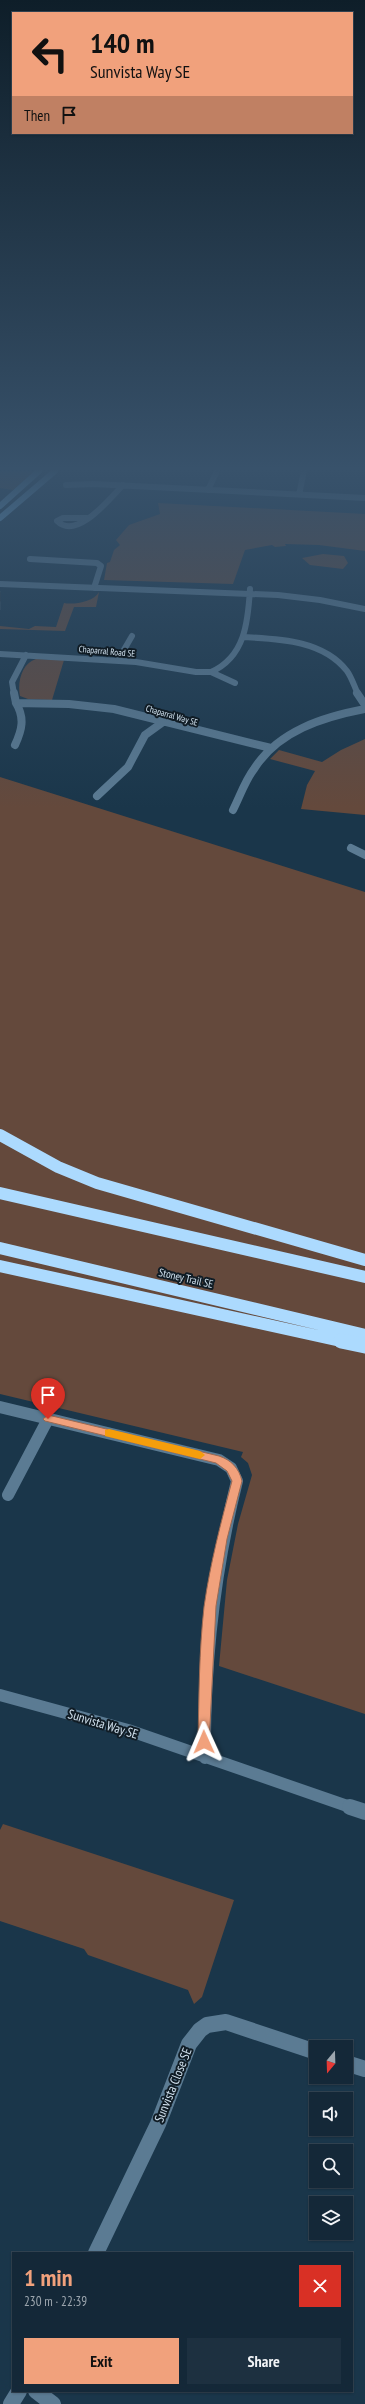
<!DOCTYPE html>
<meta charset="utf-8">
<style>
:root{--surface:#142838;--page:#1d3040;--text:#f1f3f6;--muted:#9da6ae;--line:#334453;--accent:#f1a17c}
body{margin:0;font-family:"PT Sans Narrow",sans-serif;background:var(--page);color:var(--text);height:100vh;display:flex;flex-direction:column;font-size:15px;white-space:nowrap}
*{box-sizing:border-box;margin:0}
p{font-size:13px;color:var(--muted)}
.icon{flex:none;width:22px;height:22px;fill:none;stroke:currentColor;stroke-width:2;stroke-linecap:round;stroke-linejoin:round}
.map{position:relative;flex:1;overflow:hidden}
.side{position:absolute;left:12px;top:2252px;width:341px;height:140px;display:flex;flex-direction:column;background:var(--surface);border-radius:0px;box-shadow:0 1px 3px #0004,0 0 0 1px var(--line)}
.side>*{flex:none}
.guide{position:absolute;left:12px;top:12px;width:341px;height:122px;border-radius:0px;box-shadow:0 1px 3px #0004,0 0 0 1px var(--line);background:#f1a17c;color:#111;overflow:hidden}
.needle{width:26px;rotate:199deg}
.controls{position:absolute;left:309px;top:2040px;display:grid;gap:8px}
.controls a{display:grid;place-items:center;width:44px;height:44px;border-radius:0px;background:var(--surface);box-shadow:0 1px 3px #0004,0 0 0 1px var(--line);font-size:20px}
.pin{position:absolute;display:grid;place-items:center;width:34px;height:34px;color:#fff;margin:-41px -17px;border-radius:50% 50% 50% 0;rotate:-45deg;box-shadow:0 0 4px #0007}
.pin .icon{rotate:45deg}
.me{position:absolute;width:44px;margin:-22px;rotate:359deg;stroke-linejoin:round;filter:drop-shadow(0 0 3px #0008)}
.turn{display:flex;align-items:center;gap:14px;height:84px;padding:0 12px;font-size:18px}
.turn .icon{width:52px;height:52px;stroke-width:2.5}
.turn b{display:block;font-size:28px;line-height:34px}
.then{display:flex;align-items:center;height:38px;padding:0 12px;background:#0003;gap:8px;font-size:15px}
.round{display:grid;place-items:center;flex:none;width:42px;height:42px;border-radius:0px;background:var(--page)}
.overview{display:flex;align-items:center;justify-content:space-between;height:68px;padding:0 12px}
h1{font-size:24px;font-weight:700;line-height:30px;color:var(--accent)}
.cta{display:flex;gap:8px;margin-top:auto;padding:8px 12px}
.cta a{flex:1;height:46px;border-radius:0px;background:var(--accent);color:#111;font-size:16px;font-weight:700;line-height:46px;text-align:center}
.cta a+a{background:var(--page);color:var(--text)}
.map>svg:first-child{display:block}
.green{fill:#64493c}
.lines{fill:none;stroke-linecap:round;stroke-linejoin:round}
.minor-far3{stroke:#5b7b93;stroke-width:6}
.minor-far2{stroke:#5b7b93;stroke-width:8}
.minor-far1{stroke:#5b7b93;stroke-width:12}
.minor{stroke:#5b7b93;stroke-width:16}
.major{stroke:#7ec2f3;stroke-width:6}
.highway-far1{stroke:#acdafe;stroke-width:12}
.highway{stroke:#acdafe;stroke-width:15}
.wall{fill:#2b4456}
.shaded-wall{fill:#233746}
.route{fill:#f1a17c;stroke:#9d6951}
.slow{fill:#f59e0b}
.labels{text-anchor:middle;dominant-baseline:central;stroke-width:4;stroke-linejoin:round;paint-order:stroke}
.far-street-label{font-size:9px;fill:#d2e2ef;stroke:#101c25}
.street-label{font-size:11px;fill:#d2e2ef;stroke:#101c25}
.near-street-label{font-size:13px;fill:#d2e2ef;stroke:#101c25}
</style>
<div class="map">
<svg width="365" height="2404" viewBox="0 0 365 2404">
<rect width="100%" height="100%" fill="#1a364a"/>
<path class="green" d="M0 471H35L13 490 0 488Z
M158 503 365 514V551L319 545 285 544 286 546 275 547 272 545 245 550 233 584 104 580 107 563 110 562 114 550 120 545 116 540 129 525 160 514Z
M323 554 344 556 348 563 343 569 310 565 302 558Z
M99 592 96 607H74L65 631 0 629V626L29 629 35 626 56 627 64 603C73 605 94 602 99 592Z
M36 659 64 660 52 700 28 699 20 696C17 682 22 663 36 659Z
M365 739V815L301 809 307 785 315 771 270 759 279 750 322 762 341 750Z
M0 777 365 892V1714L219 1666 227 1580 238 1524 252 1475 248 1463 241 1457 243 1452 0 1394Z
M3 1824 234 1900 202 1997 194 2004 188 1990 88 1955 84 1949 0 1921V1830Z"/>
<g class="lines">
<path class="minor-far3" d="M66 485 94 484 365 498
M208 490 217 471
M299 495 304 471
M87 518H63L57 521C77 541 110 498 123 485
M30 559 97 563 101 566 94 588
M0 584 278 595 320 600 365 609
M243 637C279 639 323 640 347 671 352 678 354 686 358 694
M0 654 136 662 196 672H211L235 683
M118 660 132 636
M211 672C245 657 248 622 250 589
M14 694 12 682 26 655"/>
<path class="minor-far2" d="M14 693 16 703 69 704 114 709 271 748
M357 693 365 705
M15 745C22 730 25 718 16 703
M97 796 128 767 145 735 163 722
M233 810C240 796 245 781 254 769 278 731 323 717 365 709
M351 848 365 855"/>
<path class="minor-far1" d="M0 1407 219 1460 231 1468 237 1481C214 1573 204 1663 205 1758
M8 1495 48 1419
M0 1695 128 1730 353 1808"/>
<path class="minor" d="M350 1807 365 1812
M346 2063 365 2069
M96 2253 158 2124 189 2044 200 2030 207 2025 226 2022 316 2052
M36 2391 53 2404
M11 2404 19 2391"/>
<path class="major" d="M0 506 39 471
M0 518 55 471"/>
<path class="highway-far1" d="M0 1135 58 1167 97 1183 365 1260
M0 1193 365 1277
M0 1248 365 1335
M0 1266 345 1342"/>
<path class="highway" d="M341 1341 365 1346"/>
</g>
<path class="wall" d="M0 591H1V610H0Z"/>
<path class="shaded-wall" d="M1 591V602L0 601V593Z"/>
<linearGradient id="sky" x2="0" y2="1"><stop stop-color="#0e1e29"/><stop offset="0.58" stop-color="#38526b"/><stop offset="1" stop-color="#38526b" stop-opacity="0"/></linearGradient>
<rect width="365" height="808" fill="url(#sky)"/>
<path class="route" d="M48 1415 219 1456C231 1460 239 1468 242 1481L227 1539 216 1606 209 1745 204 1747 200 1745 198 1742C199 1696 199 1652 204 1607 210 1564 221 1522 232 1481L227 1471 216 1463 45 1421 43 1419Z"/>
<path class="slow" d="M109 1429 200 1451 205 1455 200 1459 105 1436V1430Z"/>
<g class="labels">
<g class="far-street-label">
<text transform="translate(107 651) rotate(5)">Chaparral Road SE</text>
<text transform="translate(172 715) rotate(16)">Chaparral Way SE</text>
</g>
<g class="street-label">
<text transform="translate(186 1278) rotate(13)">Stoney Trail SE</text>
</g>
<g class="near-street-label">
<text transform="translate(103 1724) rotate(17)">Sunvista Way SE</text>
<text transform="translate(173 2085) rotate(-68)">Sunvista Close SE</text>
</g>
</g>
</svg>
<div class="controls">
<a><svg class="needle" viewBox="-14 -14 28 28"><path d="M0-13l5 13h-10z" fill="#e53935"/><path d="M0 13l5-13h-10z" fill="#9da6ae"/></svg></a>
<a><svg class="icon" aria-label="sound" viewBox="0 0 24 24"><path d="M4 9h4l5-4v14l-5-4H4zM17 9q2 3 0 6"/></svg></a>
<a><svg class="icon" aria-label="search" viewBox="0 0 24 24"><circle cx="10" cy="10" r="6"/><path d="M15 15l6 6"/></svg></a>
<a><svg class="icon" aria-label="layers" viewBox="0 0 24 24"><path d="M12 4l9 5-9 5-9-5zM3 14l9 5 9-5"/></svg></a>
</div>
<div class="pin" style="left:48px;top:1419px;background:#d93025"><svg class="icon" aria-label="arrive" viewBox="0 0 24 24"><path d="M6 21V4h12l-3 4 3 4H6"/></svg></div>
<svg class="me" style="left:204px;top:1742px" viewBox="-20 -20 40 40"><path d="M0-17L14 15 0 8-14 15z" fill="#f1a17c" stroke="#fff" stroke-width="4"/></svg>
<div class="guide">
<div class="turn"><svg class="icon" aria-label="left" viewBox="0 0 24 24"><path d="M17 20v-9H6M10 6l-5 5 5 5"/></svg><div><b>140 m</b>Sunvista Way SE</div></div>
<div class="then">Then<svg class="icon" aria-label="arrive" viewBox="0 0 24 24"><path d="M6 21V4h12l-3 4 3 4H6"/></svg></div>
</div>
<section class="side">
<div class="overview"><div><h1>1 min</h1><p>230 m · 22:39</p></div><a class="round" style="background:#d93025;color:#fff"><svg class="icon" aria-label="close" viewBox="0 0 24 24"><path d="M6 6l12 12M18 6L6 18"/></svg></a></div>
<div class="cta"><a>Exit</a><a>Share</a></div>
</section>
</div>
